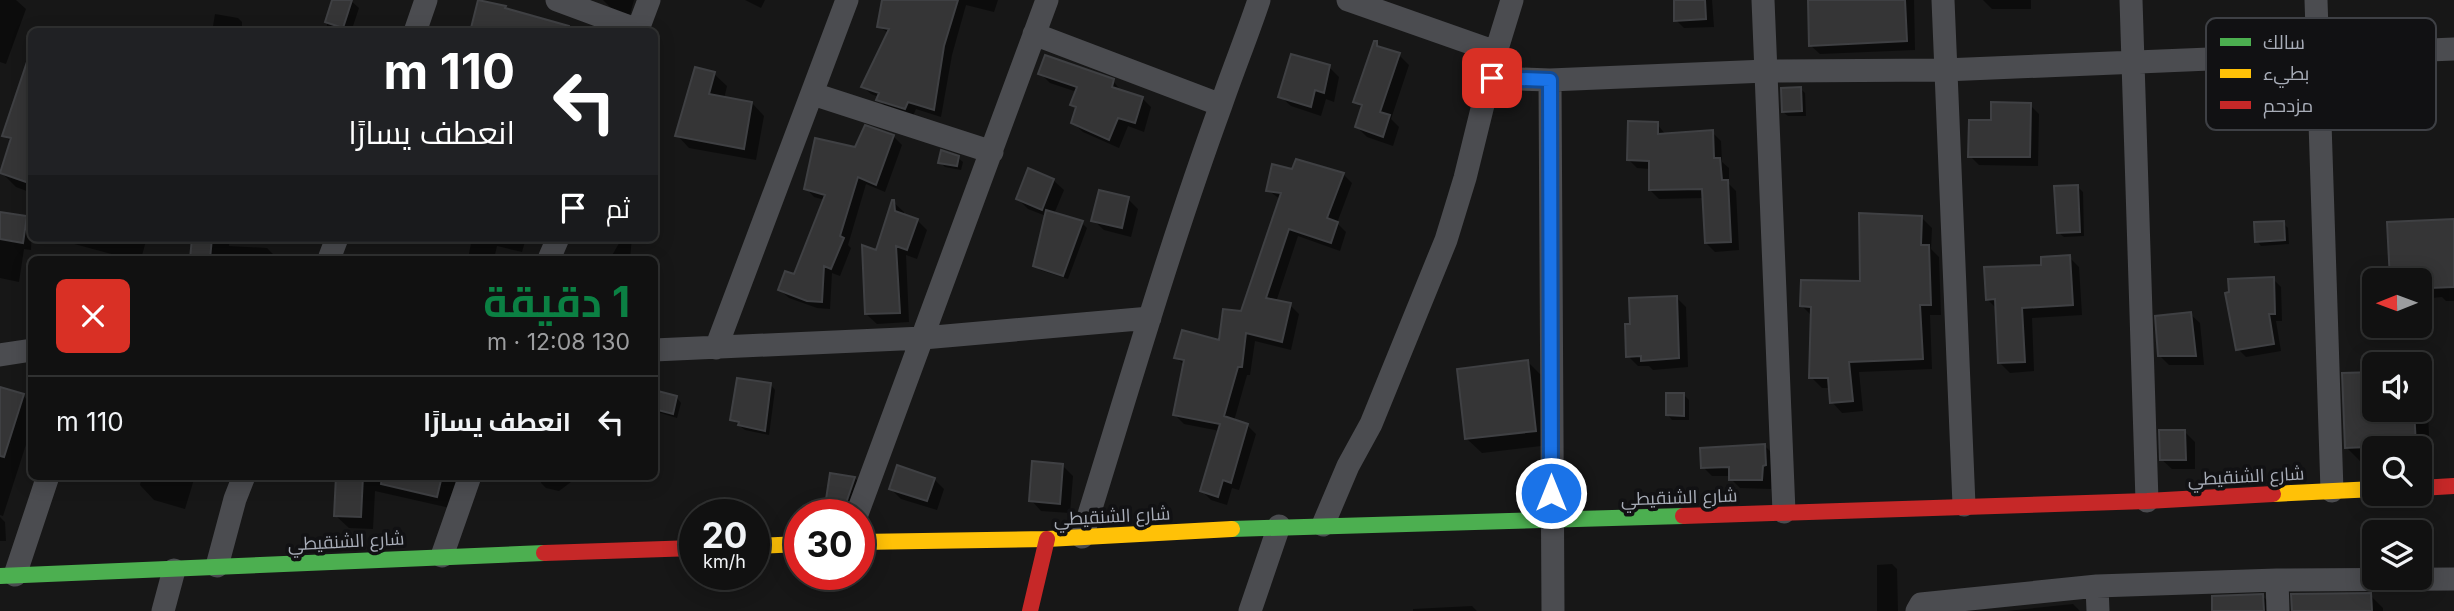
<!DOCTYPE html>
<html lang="ar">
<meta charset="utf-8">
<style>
:root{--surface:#111;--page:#1e1f1f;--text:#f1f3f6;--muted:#9c9d9f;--line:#303131;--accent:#0b8043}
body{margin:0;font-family:Inter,Cairo,sans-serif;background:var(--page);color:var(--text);direction:rtl;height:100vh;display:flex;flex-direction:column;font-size:26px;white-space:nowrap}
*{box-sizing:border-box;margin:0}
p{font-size:23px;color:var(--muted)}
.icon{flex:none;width:38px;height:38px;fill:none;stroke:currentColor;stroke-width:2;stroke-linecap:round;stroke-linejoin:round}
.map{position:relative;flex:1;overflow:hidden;direction:ltr}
.side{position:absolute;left:28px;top:256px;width:630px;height:224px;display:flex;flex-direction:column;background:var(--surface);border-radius:10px;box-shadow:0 4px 18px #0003,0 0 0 2px var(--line);direction:rtl}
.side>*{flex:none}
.hud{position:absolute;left:28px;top:28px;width:630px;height:214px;border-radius:10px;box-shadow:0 4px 18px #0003,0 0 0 2px var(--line);direction:rtl;background:#202124;color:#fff;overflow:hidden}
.needle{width:46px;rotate:269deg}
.fabs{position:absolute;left:2362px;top:268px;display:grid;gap:14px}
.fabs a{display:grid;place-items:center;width:70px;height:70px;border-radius:10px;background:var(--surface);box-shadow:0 4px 18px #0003,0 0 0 2px var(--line);font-size:35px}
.speed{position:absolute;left:679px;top:499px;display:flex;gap:14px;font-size:35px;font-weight:700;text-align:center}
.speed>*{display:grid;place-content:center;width:91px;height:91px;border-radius:50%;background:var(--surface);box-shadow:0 4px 18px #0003,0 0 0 2px var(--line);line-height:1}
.speed small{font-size:18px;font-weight:400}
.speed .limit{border:10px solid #d22;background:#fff;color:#111}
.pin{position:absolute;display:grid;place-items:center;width:60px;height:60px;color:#fff;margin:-30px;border-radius:14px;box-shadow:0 4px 10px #0006}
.me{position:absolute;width:77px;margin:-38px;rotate:0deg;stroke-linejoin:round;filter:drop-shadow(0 0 5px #0008)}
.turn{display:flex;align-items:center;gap:24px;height:147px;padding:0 28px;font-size:32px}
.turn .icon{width:91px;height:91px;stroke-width:2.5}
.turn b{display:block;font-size:49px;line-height:60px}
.then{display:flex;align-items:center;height:66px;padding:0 28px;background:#0003;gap:14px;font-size:26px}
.round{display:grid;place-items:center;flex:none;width:74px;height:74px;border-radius:10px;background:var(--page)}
.head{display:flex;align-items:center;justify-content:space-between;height:119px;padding:0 28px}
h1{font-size:42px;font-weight:700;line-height:52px;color:var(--accent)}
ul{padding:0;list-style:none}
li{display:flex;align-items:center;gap:21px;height:91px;padding:0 28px;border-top:2px solid var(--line)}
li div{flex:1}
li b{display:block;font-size:26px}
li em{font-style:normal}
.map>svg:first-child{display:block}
.shadow{fill:#0007}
.building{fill:#353536;stroke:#3f4043;stroke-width:2}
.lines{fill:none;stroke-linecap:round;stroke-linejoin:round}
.street{stroke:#4b4c50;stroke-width:23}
.fast{stroke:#4caf50;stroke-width:16}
.slow{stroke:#ffc107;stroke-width:16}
.jam{stroke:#c62828;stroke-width:16}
.route-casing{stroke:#114b97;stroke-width:18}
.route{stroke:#1a73e8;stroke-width:12}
.labels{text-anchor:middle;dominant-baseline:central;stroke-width:7;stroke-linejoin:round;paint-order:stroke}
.street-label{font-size:18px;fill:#a8adb8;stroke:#111113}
.key{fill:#111113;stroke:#3e4045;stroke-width:2}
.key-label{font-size:19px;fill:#a8adb8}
</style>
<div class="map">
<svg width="2454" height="611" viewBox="0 0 2454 611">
<rect width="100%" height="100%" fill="#171717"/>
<path class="shadow" d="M0 0H16L26 9 6 64 0 62Z
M334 0H350L359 8 351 32H325Z
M603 0H634L630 15 613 10Z
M745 0H765L761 8Z
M884 0H998L994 12 966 5 952 55 941 117 916 109 913 116 886 107 878 99 879 97 871 94 863 87 889 34 879 26Z
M1675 0H1712L1714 27 1684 28 1676 20Z
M1810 0H1914L1915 50 1820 54 1810 45Z
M1983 0H2031V9H1992Z
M215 14 238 18 242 22V32H212Z
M1399 55 1409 65 1391 119 1399 127 1393 146 1367 137 1357 127 1363 109 1355 102Z
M1329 67 1339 77 1334 102 1326 99 1321 116 1291 106 1280 96Z
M1040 73 1113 81 1122 92 1142 98 1151 107 1144 132 1128 126 1119 148 1083 132 1073 123 1077 109 1072 104 1077 92 1050 83Z
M714 74 727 86 724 99 752 103 764 116 756 160 689 148 677 135Z
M32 82V193L16 187 1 172 11 142 4 135Z
M1800 88 1805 93 1806 116H1788L1783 112Z
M2030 105 2039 114 2038 166 1979 165 1970 156 1992 122Z
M1657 124 1666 135 1712 132 1721 141 1722 162 1729 168V184L1736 191 1739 250 1715 252 1706 243 1704 198 1659 199 1650 190V169L1637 168 1628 159Z
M866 128 894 137 902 145 885 192 866 184 848 245 851 248 840 276 832 273 830 309 817 308 789 298 780 290 795 276 825 200 814 197 806 188 856 149Z
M958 158 963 162 961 170 945 167 940 162Z
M1293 171 1343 174 1352 183 1337 223 1346 232 1340 251 1298 236 1276 302 1290 305 1299 314 1291 350 1255 341 1250 375H1247L1234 421 1247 425 1256 434 1239 490 1232 488 1227 505 1211 500 1202 491 1220 431 1184 424 1175 415 1185 366 1176 357 1220 342 1242 313 1281 200 1268 190Z
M1053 180 1064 190 1054 214 1082 223 1087 228 1068 279 1040 270 1035 265 1046 216 1028 209 1018 199Z
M2078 187 2083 192 2084 236 2064 237 2059 233Z
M1128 199 1138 209 1131 237 1104 230 1093 220Z
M893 202 904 212V216L917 220 927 230 917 259 906 255 909 322 877 324 866 314 877 253Z
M0 213 26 218 32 223 31 250 24 249 19 282 0 278Z
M1921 217 1932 228 1931 249 1939 257 1941 315H1930L1932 369 1859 372 1863 411 1842 413 1832 402 1830 388H1822L1811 377 1812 316 1802 306 1861 283Z
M2454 221V301H2446L2442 297 2420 299V280H2392Z
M2283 223 2288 228 2289 244 2261 246 2257 241Z
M52 238H143L146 241 141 259H130Z
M193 238H230L229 246 267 248 273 254 272 259H191Z
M472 238H526L522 252 497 246 494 259H468Z
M622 238H632L630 259H610Z
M2069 257 2079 267 2082 315 2032 318 2034 371 2010 373 2000 363 1997 309 1987 299 2043 266Z
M2273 279 2281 287 2282 321H2276L2281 351 2246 357 2238 349Z
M1676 297 1686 307 1688 367 1653 370 1649 366H1638L1628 356 1631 325Z
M2190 314 2200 323 2204 365H2169L2160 356Z
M1528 362 1543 377 1550 445 1482 453 1467 439Z
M2420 380 2427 387 2430 459 2420 460V448H2375V461L2361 462 2346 447 2375 410H2420Z
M771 385 775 390 769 435 745 430 737 424 732 419Z
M0 388 23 396 32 404V426L3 516 0 515Z
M654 392 677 398 681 403 677 418 654 411Z
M1684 395 1689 400V420H1672L1668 415Z
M2185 432 2195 442V469H2172L2161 459Z
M1764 445 1773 454 1774 474H1771V489L1740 488 1731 479V476H1712L1703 467Z
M1063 466 1073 476 1070 513 1041 511 1031 500Z
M831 475 855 478 865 488 855 514H837L827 505Z
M142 476H195L185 509 154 500 140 485Z
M337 476H452L456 480 450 508 375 491 373 529 349 528 336 516Z
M543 476H579L559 491 546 488 541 483Z
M934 479 944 489 937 510 901 499 891 489Z
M0 517 5 522 6 541H0Z
M1892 564 1897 569 1898 611H1877V565Z
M2370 595 2383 608V611H2293Z
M2263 596 2276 611H2214Z
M2073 604 2080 611H2007Z
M1472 606 1477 611H1413V609Z"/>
<path class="building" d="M332 0H352L343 28 325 22Z
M478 0 506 6 505 8 569 26 568 32H485L471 28Z
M882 0H958L944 46 934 110 908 102 905 109 876 100 879 93 861 87 889 29 877 27Z
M1674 0H1705L1706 19 1674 21Z
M1808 0H1905L1907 41 1809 46Z
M1374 41H1377V46L1400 53 1380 112 1390 115 1383 137 1355 127 1362 105 1353 102Z
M1291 54 1330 65 1324 93 1315 90 1311 107 1278 97Z
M1045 55 1114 79 1112 87 1143 97 1135 123 1118 118 1109 140 1071 123 1076 107 1070 105 1077 87 1038 74Z
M28 59 32 60V184L0 173 11 138 2 136Z
M695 67 715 72 709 94 752 102 744 149 675 136Z
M1801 87 1802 111 1782 112 1781 88Z
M1991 102 2031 103 2030 157H1968L1969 120H1991Z
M1628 121 1658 122V134L1713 130 1714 158H1720L1722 180H1728L1731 242 1705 243 1702 189 1649 190V161L1627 160Z
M865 125 894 135 876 185 858 177 840 236 844 238 831 269 824 266 822 302 807 301 778 290 785 271 794 274 825 195 804 189 815 138 855 147Z
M941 150 959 156 957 166 938 163Z
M1296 159 1344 173 1327 218 1338 222 1331 243 1289 229 1266 298 1291 303 1282 342 1246 333 1242 367H1238L1224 416 1248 424 1231 483 1223 480 1218 497 1200 491 1220 424 1173 415 1184 360 1174 358 1182 330 1219 340 1223 309 1241 311 1281 193 1266 191 1272 164 1292 169Z
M1028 168 1054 179 1042 210 1016 199Z
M2078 185 2080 232 2057 233 2054 186Z
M1099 190 1129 197 1122 228 1091 221Z
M892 200H894L895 211 918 219 907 250 896 246 900 313 865 314 862 245 876 250Z
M1046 210 1083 221 1063 276 1033 266Z
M0 212 27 216 23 243 0 239Z
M1859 213 1922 216 1921 245H1929L1931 305H1920L1923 359 1849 362 1853 401 1830 403 1828 378H1809L1811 307 1800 306 1801 280 1860 281Z
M2454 219V287L2430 288V280H2390L2387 222Z
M2284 221 2285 240 2255 242 2254 222Z
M192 238H212L210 259H190Z
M2070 255 2073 305 2022 308 2025 362 1998 363 1995 299 1986 300 1984 267 2041 265V257Z
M2274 277 2275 314H2269L2274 344 2236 350 2225 293 2229 292 2228 279Z
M1677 296 1679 358 1641 361V356L1626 357 1625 324H1630L1629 298Z
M2191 312 2196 356H2158L2155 316Z
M1528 360 1536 431 1465 439 1457 369Z
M2375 372V410H2414L2416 445 2345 448 2342 373Z
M737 378 771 383 765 431 738 425 739 422 730 420Z
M0 387 24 394 4 457 0 456Z
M654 390 677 396 673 414 654 409Z
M1666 393H1684V416L1666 415Z
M2159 430H2185L2186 460H2160Z
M1765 444 1766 465 1763 466 1762 480H1729V467L1701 468 1700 448Z
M1032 461 1063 464 1060 504 1029 501Z
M897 465 935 478 927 501 889 489Z
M830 473 855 477 844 509 825 506Z
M336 476H363L361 517 334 516Z
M382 476H442L437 497 381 484Z
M2371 593 2372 611H2292L2291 594Z
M2263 594 2264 611H2212V596Z"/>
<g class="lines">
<path class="street" d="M557 0 638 30
M1348 0 1496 52
M1763 0 1784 512
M1943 0 1964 505
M2131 0 2147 501
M2316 0 2332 491
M415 32 426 0
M637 32 649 0
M1034 34 1221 105
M1491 78 1550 80 1766 71 1944 70 2454 49
M1550 80 1553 611
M813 94 992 152
M329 259 337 238
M549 259 558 238
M716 348 847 0
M654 350 923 338 1150 318
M0 355 32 350
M857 514 1047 0
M1323 525 1348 466 1371 424 1446 240 1465 178 1496 52 1512 0
M1082 537C1127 393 1169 247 1221 105 1233 70 1247 36 1259 0
M442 556 470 476
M217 566 235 499 244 476
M15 575 48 476
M2277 580 2278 611
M2097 586 2098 611
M163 611 174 570
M1250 611 1279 526
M1917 611 1921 604 2097 586 2277 580 2454 579"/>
<path class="fast" d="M1232 529 1683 516
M0 576 544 553"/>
<path class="slow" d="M2273 494 2375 489
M859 542 1047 539 1232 529
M754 546 800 544"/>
<path class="jam" d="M2420 488 2454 486
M1683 516 2147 501 2273 494
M544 553 695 548
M1030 611 1047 539"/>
</g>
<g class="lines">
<g class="route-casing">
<path id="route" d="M1492 78 1550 80 1551 493"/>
</g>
<use href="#route" class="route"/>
</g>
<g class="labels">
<g class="street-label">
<text transform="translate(2246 476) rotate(-3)">شارع الشنقيطي</text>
<text transform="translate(1679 497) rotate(-2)">شارع الشنقيطي</text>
<text transform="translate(1112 516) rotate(-3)">شارع الشنقيطي</text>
<text transform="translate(346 541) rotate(-3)">شارع الشنقيطي</text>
</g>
</g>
<rect x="2206" y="18" width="230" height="112" rx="10" class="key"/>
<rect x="2220" y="38" width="31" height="8" fill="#4caf50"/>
<rect x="2220" y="69" width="31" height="9" fill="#ffc107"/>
<rect x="2220" y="101" width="31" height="8" fill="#c62828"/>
<g class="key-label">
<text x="2263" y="49">سالك</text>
<text x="2263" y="80">بطيء</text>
<text x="2263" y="112">مزدحم</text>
</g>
</svg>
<div class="fabs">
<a><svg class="needle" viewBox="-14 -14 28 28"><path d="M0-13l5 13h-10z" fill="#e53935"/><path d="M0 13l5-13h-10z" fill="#9c9d9f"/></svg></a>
<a><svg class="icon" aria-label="sound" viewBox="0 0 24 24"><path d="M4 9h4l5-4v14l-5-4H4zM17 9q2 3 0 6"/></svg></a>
<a><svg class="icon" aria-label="search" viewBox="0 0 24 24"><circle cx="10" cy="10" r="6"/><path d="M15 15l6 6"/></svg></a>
<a><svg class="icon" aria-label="layers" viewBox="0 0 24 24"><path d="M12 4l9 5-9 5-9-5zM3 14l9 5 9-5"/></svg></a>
</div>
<div class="speed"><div>20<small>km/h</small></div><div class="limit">30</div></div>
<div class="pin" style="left:1492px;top:78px;background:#d93025"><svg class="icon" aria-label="arrive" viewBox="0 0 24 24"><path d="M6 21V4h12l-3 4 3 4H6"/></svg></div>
<svg class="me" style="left:1551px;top:493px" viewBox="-20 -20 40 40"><circle r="17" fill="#1a73e8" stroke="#fff" stroke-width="3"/><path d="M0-11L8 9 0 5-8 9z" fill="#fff"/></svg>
<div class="hud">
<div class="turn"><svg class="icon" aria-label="left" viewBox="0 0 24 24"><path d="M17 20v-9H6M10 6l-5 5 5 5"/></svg><div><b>110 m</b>انعطف يسارًا</div></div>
<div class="then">ثم<svg class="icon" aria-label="arrive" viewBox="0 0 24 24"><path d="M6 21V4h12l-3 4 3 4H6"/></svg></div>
</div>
<section class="side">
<div class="head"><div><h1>1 دقيقة</h1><p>130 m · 12:08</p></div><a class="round" style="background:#d93025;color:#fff"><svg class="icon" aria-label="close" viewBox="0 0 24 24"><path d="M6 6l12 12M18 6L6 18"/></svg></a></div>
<ul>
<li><svg class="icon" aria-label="left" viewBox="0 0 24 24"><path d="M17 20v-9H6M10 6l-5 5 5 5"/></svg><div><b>انعطف يسارًا</b></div><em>110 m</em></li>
</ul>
</section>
</div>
